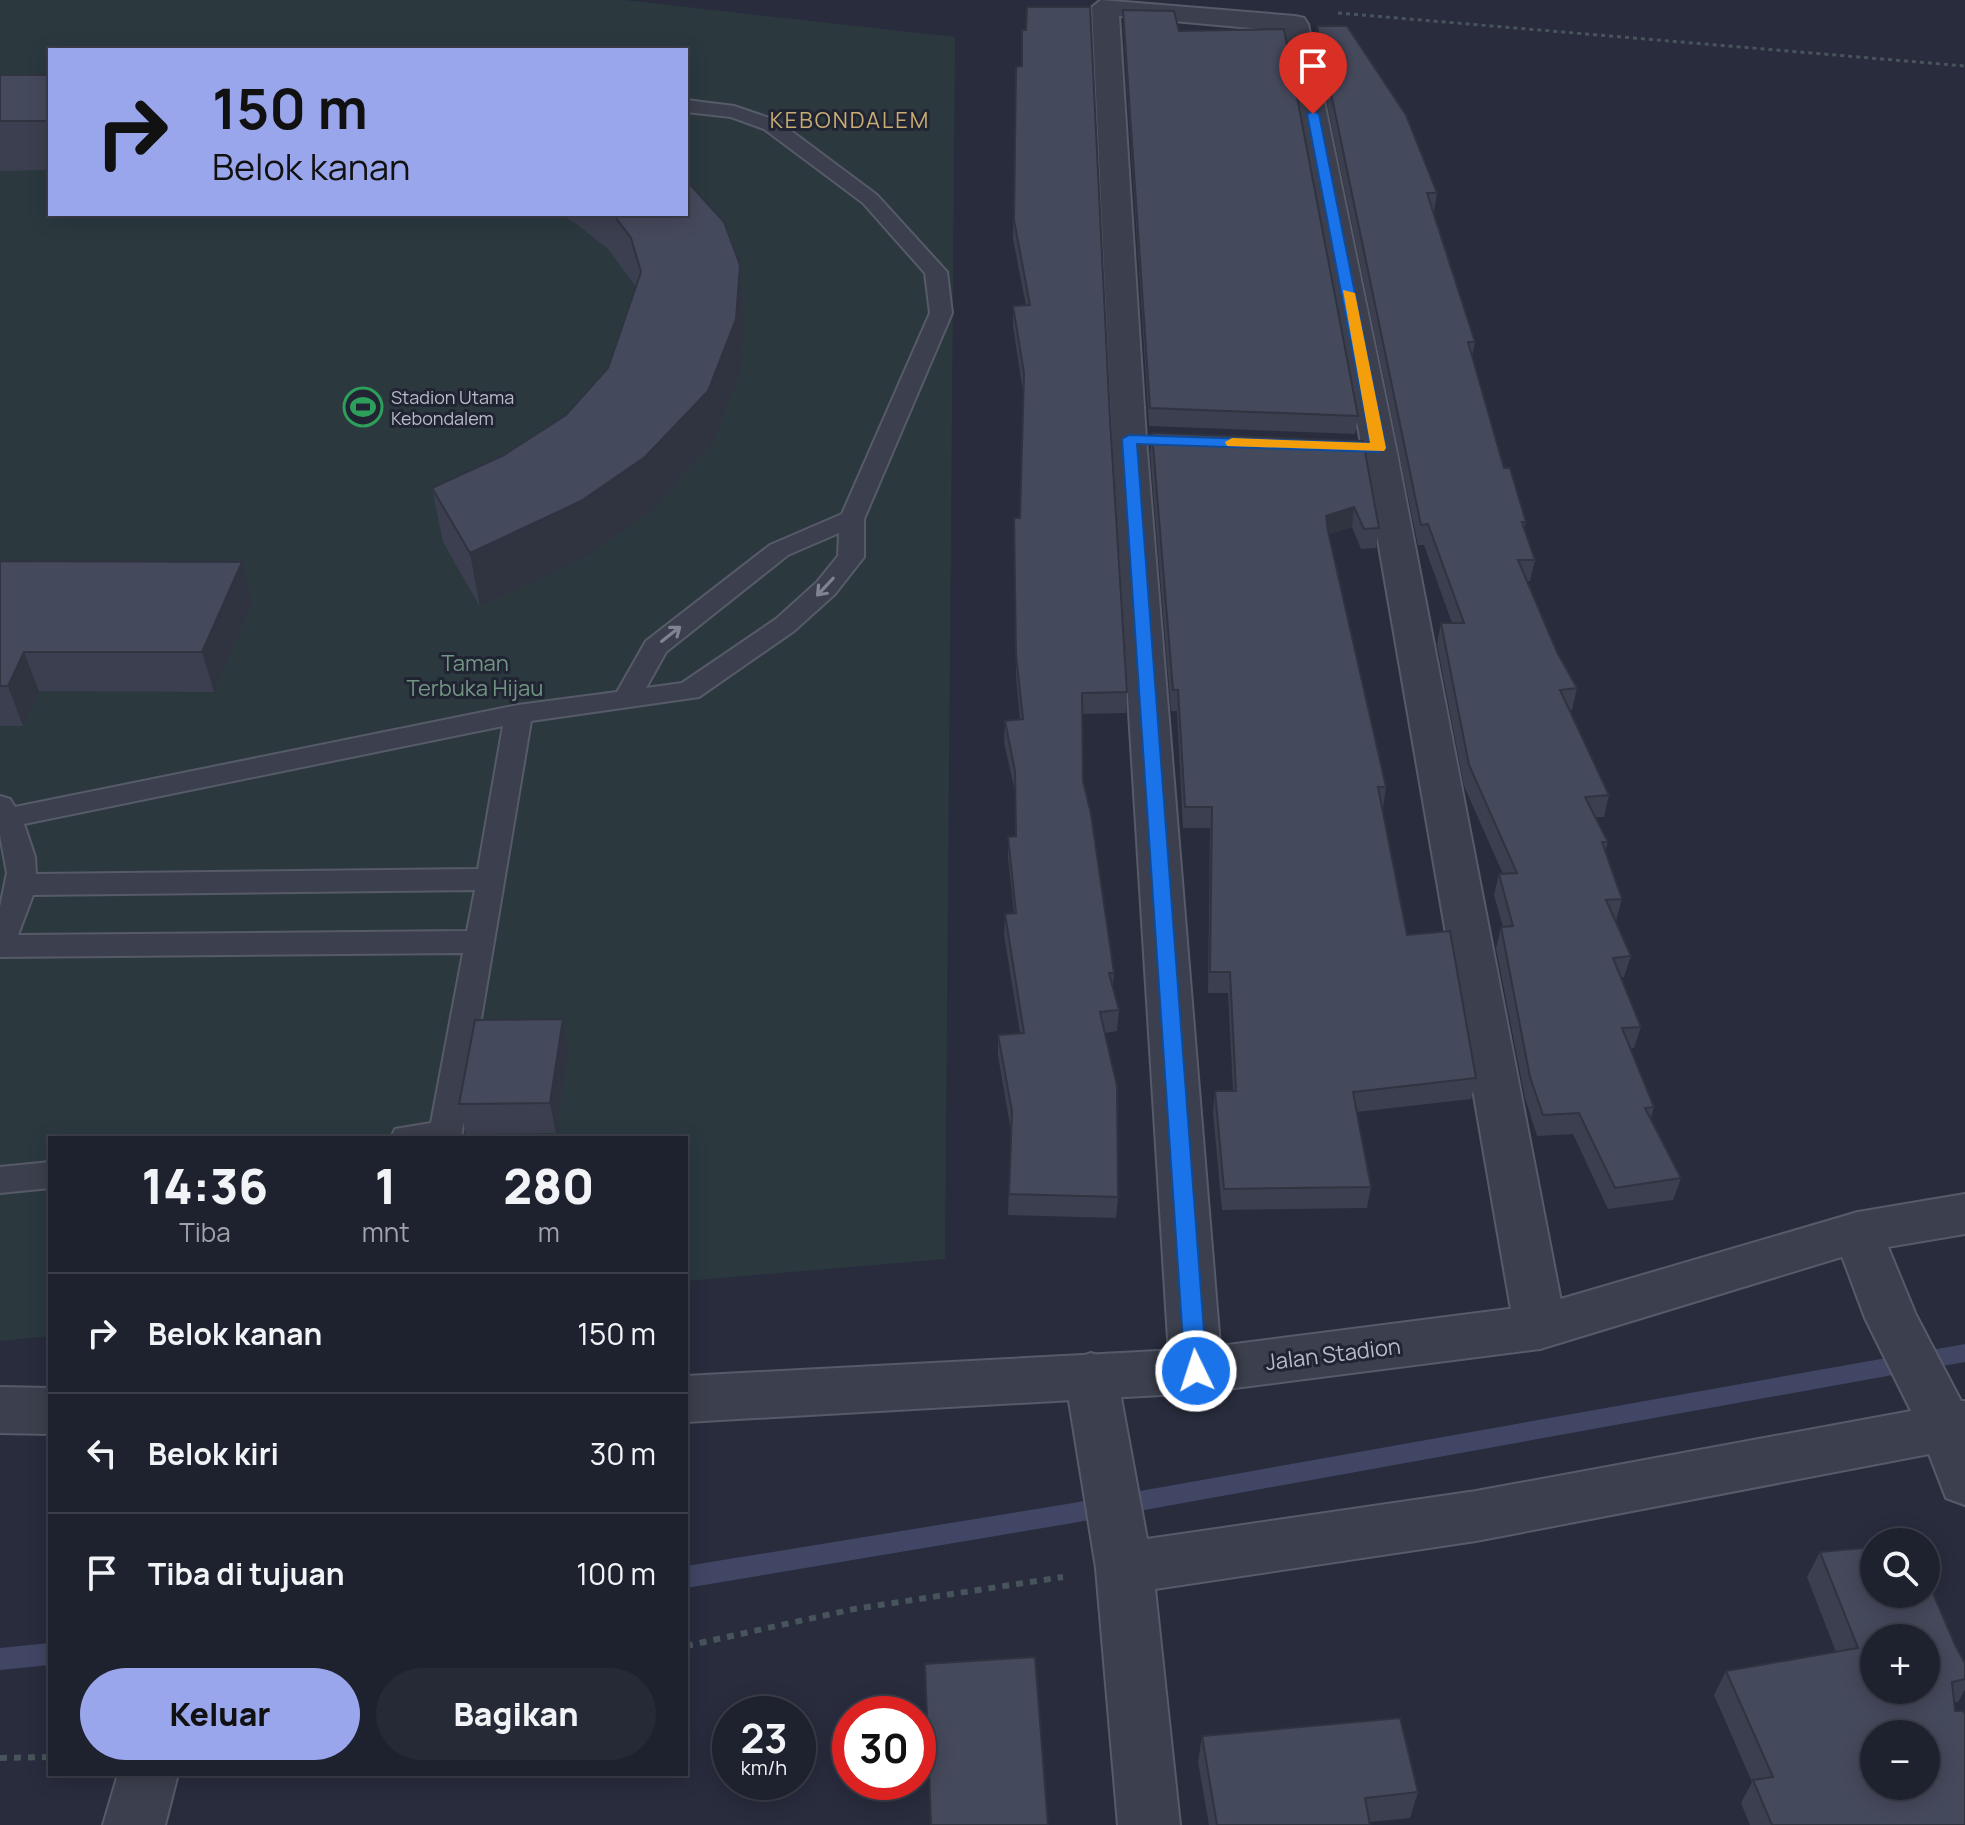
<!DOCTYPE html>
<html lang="id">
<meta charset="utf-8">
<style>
:root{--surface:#1e212e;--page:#262936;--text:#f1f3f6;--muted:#a1a3aa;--line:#3c3e4a;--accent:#9aa6eb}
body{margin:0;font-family:Manrope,sans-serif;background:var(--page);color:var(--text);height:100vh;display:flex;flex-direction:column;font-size:30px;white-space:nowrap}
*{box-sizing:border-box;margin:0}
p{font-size:26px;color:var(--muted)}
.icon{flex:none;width:44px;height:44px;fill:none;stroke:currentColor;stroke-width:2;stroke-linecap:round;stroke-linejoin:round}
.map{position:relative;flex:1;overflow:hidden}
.drawer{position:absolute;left:48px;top:1136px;width:640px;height:640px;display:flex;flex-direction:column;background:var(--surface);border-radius:0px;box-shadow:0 4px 20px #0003,0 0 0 2px var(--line)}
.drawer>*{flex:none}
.guide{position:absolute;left:48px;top:48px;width:640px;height:168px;border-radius:0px;box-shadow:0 4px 20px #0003,0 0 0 2px var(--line);background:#9aa6eb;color:#111;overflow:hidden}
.controls{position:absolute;left:1860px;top:1528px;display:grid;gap:16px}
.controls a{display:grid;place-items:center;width:80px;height:80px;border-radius:50%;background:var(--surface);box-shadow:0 4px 20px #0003,0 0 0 2px var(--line);font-size:40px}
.speed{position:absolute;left:712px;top:1696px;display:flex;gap:16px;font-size:40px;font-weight:700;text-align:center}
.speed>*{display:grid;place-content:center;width:104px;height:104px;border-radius:50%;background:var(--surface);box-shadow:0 4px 20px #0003,0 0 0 2px var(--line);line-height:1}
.speed small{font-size:20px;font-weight:400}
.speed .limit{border:12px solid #d22;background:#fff;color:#111}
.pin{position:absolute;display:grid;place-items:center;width:68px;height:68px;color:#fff;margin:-82px -34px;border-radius:50% 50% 50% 0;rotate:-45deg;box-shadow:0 0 8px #0007}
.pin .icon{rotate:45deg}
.me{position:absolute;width:88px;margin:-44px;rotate:356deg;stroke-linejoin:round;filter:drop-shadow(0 0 6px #0008)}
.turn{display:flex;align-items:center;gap:28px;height:168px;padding:0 32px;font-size:36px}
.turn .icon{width:104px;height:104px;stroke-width:2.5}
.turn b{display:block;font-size:56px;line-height:68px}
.eta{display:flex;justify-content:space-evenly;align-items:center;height:136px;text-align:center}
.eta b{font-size:48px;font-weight:800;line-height:56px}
.primary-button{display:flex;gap:16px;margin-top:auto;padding:16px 32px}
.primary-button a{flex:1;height:92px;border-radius:48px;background:var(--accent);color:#111;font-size:32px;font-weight:800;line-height:92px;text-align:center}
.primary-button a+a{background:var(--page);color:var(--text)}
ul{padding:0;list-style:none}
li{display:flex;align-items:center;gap:24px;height:120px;padding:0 32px;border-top:2px solid var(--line)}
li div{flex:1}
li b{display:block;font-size:30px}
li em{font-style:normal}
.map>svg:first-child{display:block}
.green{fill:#2b393f;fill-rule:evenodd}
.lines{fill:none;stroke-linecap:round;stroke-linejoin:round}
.stream{fill:#404664;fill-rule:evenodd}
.service-casing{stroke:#575a68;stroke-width:4}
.minor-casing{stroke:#575a68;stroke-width:4}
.tertiary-casing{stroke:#575a68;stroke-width:4}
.path-far1{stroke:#48545b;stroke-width:3;stroke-dasharray:4 4;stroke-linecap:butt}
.path{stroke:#48545b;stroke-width:6;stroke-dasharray:7 7;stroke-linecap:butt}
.service{fill:#3c3f4d;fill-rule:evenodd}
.minor{fill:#3c3f4d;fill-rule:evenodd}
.tertiary{fill:#3c3f4d;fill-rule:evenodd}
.wall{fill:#3b3f4f}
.shaded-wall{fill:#303340}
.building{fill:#45495c;stroke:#303340;stroke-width:2;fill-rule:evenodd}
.oneway{stroke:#808391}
.route{fill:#1a73e8;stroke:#114b97;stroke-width:2}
.slow{fill:#f59e0b}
.labels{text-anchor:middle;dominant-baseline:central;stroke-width:6;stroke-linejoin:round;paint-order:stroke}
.far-poi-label{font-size:18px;fill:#b8bbc8;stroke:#212432;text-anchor:start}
.far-quarter-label{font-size:22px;letter-spacing:2px;fill:#c8ad73;stroke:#212432}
.park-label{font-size:22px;fill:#729683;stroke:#212432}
.street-label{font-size:22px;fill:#b8bbc8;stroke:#212432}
</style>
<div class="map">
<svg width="1965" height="1825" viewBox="0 0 1965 1825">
<rect width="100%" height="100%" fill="#282c3d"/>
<path class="green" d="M0 0H624L955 37 945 1259 686 1281V1138H50V1336L0 1341ZM50 50H686V214H50Z"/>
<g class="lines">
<path class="stream" d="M1965 1344V1362L1067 1524 686 1588V1566L1067 1504Z
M50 1643V1665L0 1670V1648Z"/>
<g class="service-casing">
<path id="service" d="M686 100 734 106 778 121 877 195 947 272 952 313 864 519V557L835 594 794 631 699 697 531 721 461 1138H391L395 1129 431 1123 463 953 0 957V907L7 873 0 835V796L10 799 15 807 518 705 617 692 646 641 770 545 842 514 930 313 925 273 863 203 764 129 731 117 686 112ZM839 533 838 556 817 582 776 619 682 683 646 688 666 652 788 555ZM503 726 478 869 36 874 35 857 24 824ZM475 890 467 931 18 935 33 895Z
M50 1162V1188L0 1193V1167Z"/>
</g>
<g class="minor-casing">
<path id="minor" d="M1101 0 1295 16 1304 18 1308 24 1396 448 1566 1327 1558 1342 1540 1349 1522 1342 1514 1327 1362 448 1283 31 1119 16 1146 439 1222 1371 1215 1387 1196 1393 1177 1387 1170 1371 1112 439 1092 7Z
M1858 1212 1876 1218 1916 1315 1961 1401H1965V1505L1946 1498 1929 1454 1476 1541 1155 1589 1180 1825H1118L1096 1568 1065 1376 1072 1360 1091 1353 1110 1360 1117 1376 1147 1539 1476 1491 1911 1411 1865 1318 1833 1232 1840 1218Z
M118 1774H178L165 1825H103Z"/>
</g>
<g class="tertiary-casing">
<path id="tertiary" d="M1965 1194V1234L1858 1252 1540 1349 1196 1393 686 1422V1376L1196 1349 1540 1305 1858 1212Z
M0 1387 50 1388V1434L0 1433Z"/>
</g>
<path class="path-far1" d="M1338 13 1965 66"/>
<path class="path" d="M686 1646 854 1609 1063 1577
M0 1758 50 1757"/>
<use href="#service" class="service"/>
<use href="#minor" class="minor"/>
<use href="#tertiary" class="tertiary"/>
</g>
<path class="wall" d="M1123 10 1179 31 1358 416 1355 434 1149 426 1123 26Z
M1317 26 1437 193 1434 212 1475 342 1472 357 1504 468 1526 522 1524 529 1535 560 1530 581H1527L1557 652 1577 688 1572 710H1569L1609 795 1604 817H1595L1608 842 1605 851 1622 899 1616 921H1615L1631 956 1624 977 1621 978 1641 1027 1634 1048H1631L1654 1107 1651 1118 1681 1178 1673 1200 1608 1209 1573 1134 1537 1136 1525 1098 1496 948 1501 927H1503L1494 895 1499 874H1503L1464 786 1437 644 1441 623H1452L1424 545H1418L1315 45Z
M1016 67 1110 419 1127 692 1126 713 1082 714 1083 781 1114 973 1113 987 1119 1010 1117 1031 1105 1033 1118 1197 1116 1218 1008 1215 1011 1131 998 1056V1035L1020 1033 1004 935 1005 914 1014 913 1008 858V837H1015V792L1004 742 1005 721 1020 720 1016 676 1014 538 1020 518 1023 392 1013 326V306H1026L1013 239Z
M0 75H50V170L0 171Z
M559 214H686L740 265 744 316 741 371 713 444 651 510 589 555 480 607 443 542 432 488 504 455 566 415 608 368 636 287 608 249 575 223Z
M1152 433 1363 441 1379 528 1376 548 1361 549 1352 527 1329 534 1386 787 1383 808H1382L1407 935 1476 1078 1471 1099 1357 1112 1371 1187 1367 1208 1222 1210 1213 1112 1215 1091H1233L1228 993H1208L1210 828H1183L1177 711H1171L1150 453Z
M0 561 242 562 253 601 214 692 39 691 23 726H0Z
M563 1019 569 1049 556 1133 466 1134 459 1104Z
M1820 1552 1956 1647 1965 1663V1690L1958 1702H1954L1965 1825H1750L1741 1803 1752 1782 1714 1695 1726 1671 1836 1652 1807 1577Z
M1202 1736 1418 1792 1410 1818 1370 1822V1825H1209L1198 1762Z"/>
<path class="shaded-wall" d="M740 265 744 316 741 371 713 444 651 510 589 555 480 607 470 553Z
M1354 507 1352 527 1323 536 1326 516Z
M242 562 253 601 214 692 202 652Z
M24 652 39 691 23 726 8 686Z
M563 1019 569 1049 556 1133 550 1103Z"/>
<path class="building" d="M1027 7H1090L1110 419 1127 692 1082 693 1083 781 1091 814 1114 973H1109L1119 1010 1100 1012 1117 1086 1118 1197 1009 1194 1012 1111 998 1035 1024 1033 1005 914 1016 913 1008 837 1016 836 1015 771 1005 721 1023 719 1016 655 1014 518H1020L1024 373 1013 306 1030 305 1014 220 1016 67 1022 66V30H1026Z
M1123 10 1174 11 1179 31 1284 29 1358 416 1150 408Z
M1317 26H1347L1406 115 1437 193H1427L1475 342H1468L1504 468H1510L1526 522H1522L1535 560H1518L1557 652 1577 688 1560 690 1609 795 1585 797 1608 842H1602L1622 899 1606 900 1631 956 1613 958 1641 1027 1622 1028 1654 1107 1645 1108 1681 1178 1615 1188 1579 1113 1543 1115 1530 1077 1501 927 1513 926 1499 874 1517 873 1469 765 1441 623H1464L1428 524 1421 525Z
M0 75H50V121H0Z
M686 180 724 222 740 265 736 319 708 391 645 457 581 501 470 553 432 488 504 455 566 415 608 368 641 272 631 238 613 214H686Z
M1152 433 1363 441 1379 528 1364 529 1354 507 1326 516 1328 531 1386 787H1378L1407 935 1450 931 1476 1078 1353 1092 1371 1187 1224 1189 1215 1091H1236L1230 972H1210L1212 807H1185L1178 690H1173Z
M0 561 242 562 202 652H24L8 686H0Z
M563 1019 550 1103 459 1104 475 1020Z
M1874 1547V1594H1926V1577L1956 1647 1965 1663V1679L1952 1682 1955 1711H1963L1965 1714V1825H1772L1753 1780 1773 1777 1726 1671 1858 1648 1820 1552ZM1874 1638H1926V1690H1874ZM1874 1734H1926V1786H1874Z
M1035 1657 1048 1825H931L925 1664Z
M1400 1718 1418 1792 1365 1798 1370 1825H1217L1202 1736Z"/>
<defs><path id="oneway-shaft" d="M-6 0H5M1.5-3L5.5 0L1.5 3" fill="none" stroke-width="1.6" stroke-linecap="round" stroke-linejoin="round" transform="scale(2)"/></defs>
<g class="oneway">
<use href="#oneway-shaft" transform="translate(825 587) rotate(133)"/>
<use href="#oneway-shaft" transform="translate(671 634) rotate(-38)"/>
</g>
<path class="route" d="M1313 111 1319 114 1386 448 1379 452 1137 444 1207 1371 1203 1378 1196 1381 1188 1378 1185 1371 1122 439 1129 435 1370 443 1307 114Z"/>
<path class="slow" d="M1343 290 1355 293 1386 448 1384 451 1227 446 1225 442 1232 438 1370 443Z"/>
<defs>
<g id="stadium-ring" transform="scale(2)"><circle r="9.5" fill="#212432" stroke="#2e9e5b" stroke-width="1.5"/><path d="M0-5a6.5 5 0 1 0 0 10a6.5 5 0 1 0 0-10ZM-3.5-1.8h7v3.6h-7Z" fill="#2e9e5b"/></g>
</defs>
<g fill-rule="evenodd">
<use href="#stadium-ring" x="363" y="407"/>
</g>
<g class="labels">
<g class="far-poi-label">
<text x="391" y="397">Stadion Utama<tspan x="391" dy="21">Kebondalem</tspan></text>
</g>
<g class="far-quarter-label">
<text x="850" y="120">KEBONDALEM</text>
</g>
<g class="park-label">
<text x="475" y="663">Taman<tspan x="475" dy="25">Terbuka Hijau</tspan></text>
</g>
<g class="street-label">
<text transform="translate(1333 1354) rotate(-7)">Jalan Stadion</text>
</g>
</g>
</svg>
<div class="controls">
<a><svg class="icon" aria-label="search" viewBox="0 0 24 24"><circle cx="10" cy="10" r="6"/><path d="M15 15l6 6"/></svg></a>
<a>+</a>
<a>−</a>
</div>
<div class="speed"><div>23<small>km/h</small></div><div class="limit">30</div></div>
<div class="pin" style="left:1313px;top:114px;background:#d93025"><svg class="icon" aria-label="arrive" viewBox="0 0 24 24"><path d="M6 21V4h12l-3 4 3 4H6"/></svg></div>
<svg class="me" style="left:1196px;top:1371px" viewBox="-20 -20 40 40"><circle r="17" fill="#1a73e8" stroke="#fff" stroke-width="3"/><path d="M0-11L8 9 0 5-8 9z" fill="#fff"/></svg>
<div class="guide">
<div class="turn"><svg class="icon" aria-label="right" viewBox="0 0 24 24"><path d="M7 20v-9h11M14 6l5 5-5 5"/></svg><div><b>150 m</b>Belok kanan</div></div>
</div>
<section class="drawer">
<div class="eta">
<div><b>14:36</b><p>Tiba</p></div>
<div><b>1</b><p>mnt</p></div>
<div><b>280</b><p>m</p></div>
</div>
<ul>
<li><svg class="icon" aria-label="right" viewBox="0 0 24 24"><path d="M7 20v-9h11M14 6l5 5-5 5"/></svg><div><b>Belok kanan</b></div><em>150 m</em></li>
<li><svg class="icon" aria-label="left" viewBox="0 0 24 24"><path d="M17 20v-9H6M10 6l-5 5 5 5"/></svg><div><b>Belok kiri</b></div><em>30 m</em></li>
<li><svg class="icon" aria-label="arrive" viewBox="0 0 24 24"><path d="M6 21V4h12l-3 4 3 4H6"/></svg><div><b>Tiba di tujuan</b></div><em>100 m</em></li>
</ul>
<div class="primary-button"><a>Keluar</a><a>Bagikan</a></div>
</section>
</div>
